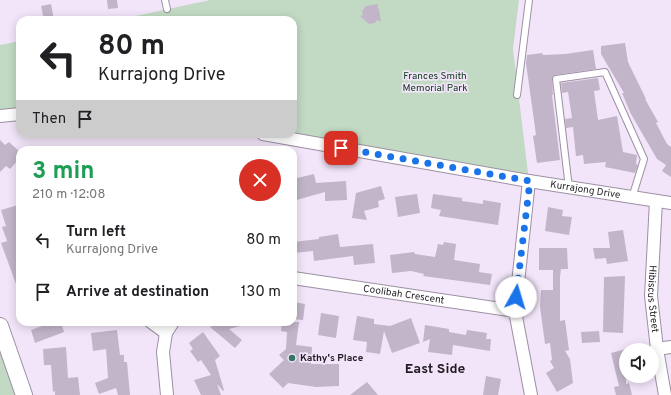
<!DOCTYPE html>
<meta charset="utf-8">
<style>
:root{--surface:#fff;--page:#f6f6f6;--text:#202124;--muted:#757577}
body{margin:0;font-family:Overpass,sans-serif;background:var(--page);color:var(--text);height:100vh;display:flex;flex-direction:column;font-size:15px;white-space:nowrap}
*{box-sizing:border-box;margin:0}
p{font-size:13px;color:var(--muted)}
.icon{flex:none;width:22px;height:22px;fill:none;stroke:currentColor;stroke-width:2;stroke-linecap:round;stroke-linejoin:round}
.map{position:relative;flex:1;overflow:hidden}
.drawer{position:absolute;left:16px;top:146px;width:281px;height:180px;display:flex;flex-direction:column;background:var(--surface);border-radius:12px;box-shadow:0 2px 10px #0003}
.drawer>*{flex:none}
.top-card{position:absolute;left:16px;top:16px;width:281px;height:122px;border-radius:12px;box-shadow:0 2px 10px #0003;background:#fff;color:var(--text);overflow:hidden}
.fabs{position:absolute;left:619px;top:343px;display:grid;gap:8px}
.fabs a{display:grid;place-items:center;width:40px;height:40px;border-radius:50%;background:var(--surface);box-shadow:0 2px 10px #0003;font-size:20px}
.pin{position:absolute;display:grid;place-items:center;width:34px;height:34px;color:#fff;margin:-17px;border-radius:8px;box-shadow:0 2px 6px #0006}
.me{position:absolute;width:44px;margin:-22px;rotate:6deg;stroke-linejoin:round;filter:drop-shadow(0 0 3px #0008)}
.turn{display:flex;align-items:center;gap:14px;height:84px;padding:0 16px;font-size:18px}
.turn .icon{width:52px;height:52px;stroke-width:2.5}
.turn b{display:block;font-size:28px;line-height:34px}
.then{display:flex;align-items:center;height:38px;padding:0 16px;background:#0003;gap:8px;font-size:15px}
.round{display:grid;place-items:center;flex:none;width:42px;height:42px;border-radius:21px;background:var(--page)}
.head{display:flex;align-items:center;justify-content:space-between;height:68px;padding:0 16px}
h1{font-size:24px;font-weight:700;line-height:30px;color:#1e9e55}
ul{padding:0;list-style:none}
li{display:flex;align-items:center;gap:12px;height:52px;padding:0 16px}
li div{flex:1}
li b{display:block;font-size:15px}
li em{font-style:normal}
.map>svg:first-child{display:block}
.green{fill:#c2dac4}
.building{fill:#c2b5c9}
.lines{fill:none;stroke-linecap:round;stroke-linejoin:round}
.service-casing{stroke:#9d90a3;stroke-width:8}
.minor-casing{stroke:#9d90a3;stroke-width:14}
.secondary-casing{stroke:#9d90a3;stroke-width:18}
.service{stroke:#fff;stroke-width:6}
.minor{stroke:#fff;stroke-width:12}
.secondary{stroke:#fff;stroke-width:16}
.route{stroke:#1a73e8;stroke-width:7;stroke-dasharray:0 12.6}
.poi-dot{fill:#357564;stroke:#f2e5f9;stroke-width:1.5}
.labels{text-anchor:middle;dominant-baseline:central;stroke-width:3.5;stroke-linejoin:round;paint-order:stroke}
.park-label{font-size:10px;fill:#093514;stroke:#f2e5f9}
.street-label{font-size:10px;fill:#221d24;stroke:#f2e5f9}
.poi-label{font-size:10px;font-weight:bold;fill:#221d24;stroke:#f2e5f9;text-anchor:start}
.district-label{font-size:14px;font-weight:bold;fill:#221d24;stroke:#f2e5f9}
</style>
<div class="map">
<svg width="671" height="395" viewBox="0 0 671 395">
<rect width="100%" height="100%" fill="#f2e5f9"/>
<path class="green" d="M210 0H519L513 49 529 181 293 134V20H117Z
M20 41V114L0 116V45Z
M0 326 24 395H0Z"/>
<path class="building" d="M107 0H117L118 8 108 9Z
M51 4 54 20H44L41 6Z
M379 4 377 8 379 9 381 22 377 20 375 23 369 24 360 16 363 15 362 11 366 6Z
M625 43 628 62 646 99H645L658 122 656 123 667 144 671 147V177L662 171 666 165 657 159 631 114 622 93H624L601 54V46Z
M593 50 596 69 555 75 552 77 553 95H552L560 160 537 163 533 136 536 135 526 63 527 55 542 53 543 55 565 54Z
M598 78 600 90 594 91 598 120 617 116 623 152 637 155 636 164 638 165 635 173 605 167 606 162 584 164 583 155 576 156 573 127 566 128 565 119 572 118 568 92 562 93 561 83Z
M0 140 5 145 9 142 20 152V158L10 169 6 166 0 172Z
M314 174 316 183 346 181 347 200 325 201V192L293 201V179Z
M381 186 385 199 378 201 379 207 364 211 367 220 352 218 356 193Z
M417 194 420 213 398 217 395 197Z
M433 194 462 198V201L483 204V200L501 203 498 225 439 216 441 210 431 208Z
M18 205 20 211V233L17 234 20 242 19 292 1 243 7 241 2 227 6 226 1 210Z
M548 207 563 210 562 216 572 217 569 235 545 231Z
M623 230 628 261 607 264 606 258 595 259 593 248H610L608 232Z
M338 234 340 247 373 244 375 263 354 265 353 256 314 261 313 251 293 253V242L319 239V237Z
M444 242 456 244 454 260 480 264 479 272 492 274 490 285 423 276 424 274 411 271 392 273 390 255 414 252 415 254 435 257 438 244 443 245Z
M539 248H567L568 269H561L560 277V321L565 320 569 350 565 351 570 359 573 383 557 392 546 373 554 368 550 361 552 360 550 343 545 344 540 307 541 290H553V270H539Z
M625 276 623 333 603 332 604 277Z
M293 302 305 304 303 320 293 319Z
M321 313 339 316 336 338 318 335Z
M357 316 374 319V324L390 326 411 318 420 343 392 353 384 331 380 354 366 352 367 342 353 340Z
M40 322H61L64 332 35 343 31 330 42 326Z
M212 322H244V325L229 329 242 340 235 348 210 327 212 326Z
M282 322H299L296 345 312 347 311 364H339V386L316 387 288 383 283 388 269 374 284 360 279 355 286 349 287 332 281 331Z
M425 325 449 329V332L466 335 467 330 487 333 486 339H491L490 351 453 345 452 355 428 352 430 339 423 342Z
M117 330 120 355H124V362H127L130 395H118L116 388 99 394 95 383 108 378 106 349 93 351 91 333Z
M599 331 600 342 582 343 581 332Z
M203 332 220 356 215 360 224 390 223 391 217 384 221 395H201L194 380 211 375 201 360 198 362 190 351 193 349 189 343Z
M66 347 68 378 78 377 80 395H55V391L53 392 51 365H44L43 349Z
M626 349V384L629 383 632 395H616L614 387 619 386 611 353Z
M486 376 501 379 498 395H483Z
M367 382 378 395H350Z"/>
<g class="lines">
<g class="service-casing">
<path id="service" d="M165 0 167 9
M517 95 529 0
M569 188 556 79 605 72 644 159 632 198"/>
</g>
<g class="minor-casing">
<g id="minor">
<path d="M0 116 20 114"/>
<path id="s1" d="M263 134 529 181 671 203"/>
<path d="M529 181 515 311 531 395"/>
<path id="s2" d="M656 201 651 296 657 349 665 395"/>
<path id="s3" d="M293 278 515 311"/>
<path d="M151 322 166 333"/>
<path d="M657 349 671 347"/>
<path d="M167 395 163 352 166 333 173 322"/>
</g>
</g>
<g class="secondary-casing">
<path id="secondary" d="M0 326 24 395"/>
</g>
<use href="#service" class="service"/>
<use href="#minor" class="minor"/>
<use href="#secondary" class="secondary"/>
</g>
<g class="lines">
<path class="route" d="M341 148 530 181 516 297"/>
</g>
<circle class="poi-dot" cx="292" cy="358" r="4"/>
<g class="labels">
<g class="park-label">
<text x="435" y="76">Frances Smith<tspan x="435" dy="12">Memorial Park</tspan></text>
</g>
<g class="street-label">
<text stroke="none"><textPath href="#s1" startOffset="327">Kurrajong Drive</textPath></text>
<text stroke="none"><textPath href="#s3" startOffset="112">Coolibah Crescent</textPath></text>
<text stroke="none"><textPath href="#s2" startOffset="98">Hibiscus Street</textPath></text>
</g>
<g class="poi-label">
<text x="300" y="358">Kathy's Place</text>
</g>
<g class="district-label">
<text x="435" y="369">East Side</text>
</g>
</g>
</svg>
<div class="fabs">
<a><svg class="icon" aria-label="sound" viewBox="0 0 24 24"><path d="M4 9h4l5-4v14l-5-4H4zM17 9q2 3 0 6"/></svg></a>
</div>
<div class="pin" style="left:341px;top:148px;background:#d93025"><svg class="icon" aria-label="arrive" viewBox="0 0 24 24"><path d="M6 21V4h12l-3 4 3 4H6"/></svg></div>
<svg class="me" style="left:516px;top:297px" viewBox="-20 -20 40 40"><circle r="19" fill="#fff"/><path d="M0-13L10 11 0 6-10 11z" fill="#1a73e8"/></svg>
<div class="top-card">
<div class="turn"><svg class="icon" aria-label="left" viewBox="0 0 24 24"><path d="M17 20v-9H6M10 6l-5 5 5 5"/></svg><div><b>80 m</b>Kurrajong Drive</div></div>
<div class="then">Then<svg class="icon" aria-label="arrive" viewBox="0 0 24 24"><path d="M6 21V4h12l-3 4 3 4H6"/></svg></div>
</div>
<section class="drawer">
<div class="head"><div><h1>3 min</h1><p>210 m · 12:08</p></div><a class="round" style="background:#d93025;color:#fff"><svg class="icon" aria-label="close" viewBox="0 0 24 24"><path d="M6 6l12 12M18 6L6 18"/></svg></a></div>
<ul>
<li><svg class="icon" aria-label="left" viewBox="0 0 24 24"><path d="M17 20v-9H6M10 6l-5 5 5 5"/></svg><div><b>Turn left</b><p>Kurrajong Drive</p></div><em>80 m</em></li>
<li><svg class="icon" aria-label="arrive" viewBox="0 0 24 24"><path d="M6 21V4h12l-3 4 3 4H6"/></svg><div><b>Arrive at destination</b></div><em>130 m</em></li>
</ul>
</section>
</div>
